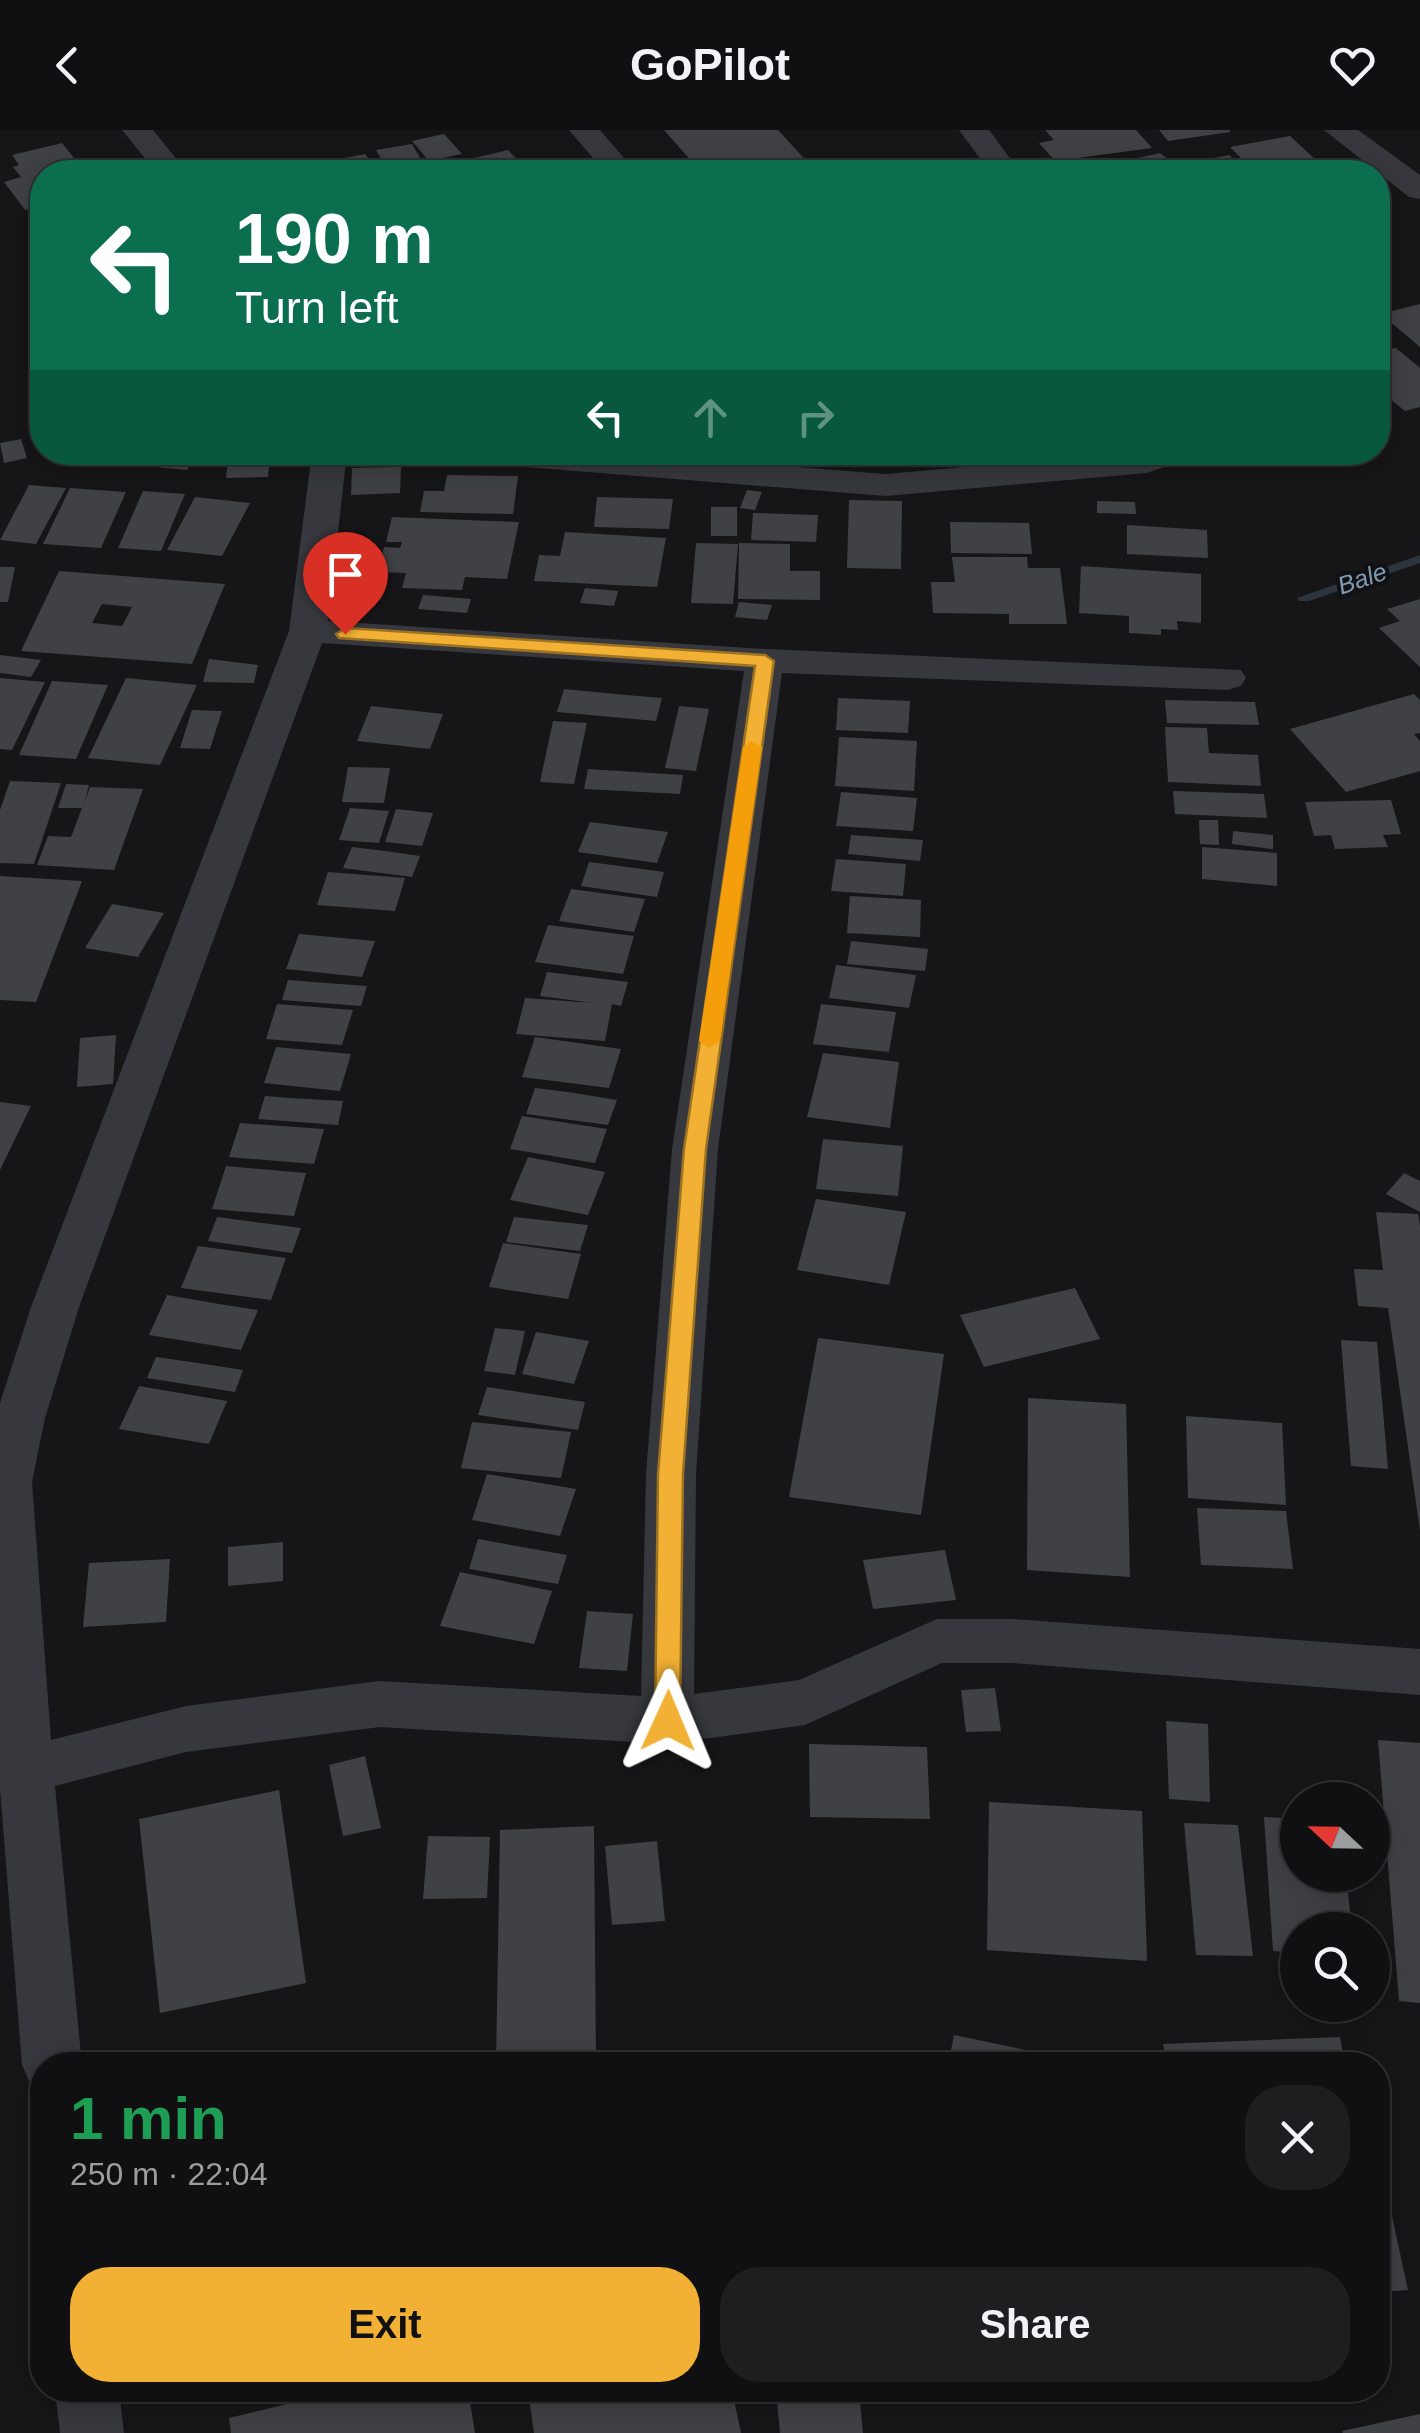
<!DOCTYPE html>
<meta charset="utf-8">
<style>
:root{--surface:#101012;--page:#1e1e20;--text:#f1f3f6;--muted:#9c9d9f;--line:#303032;--accent:#f2b134}
body{margin:0;font-family:Arial,sans-serif;background:var(--page);color:var(--text);height:100vh;display:flex;flex-direction:column;font-size:38px;white-space:nowrap}
*{box-sizing:border-box;margin:0}
p{font-size:32px;color:var(--muted)}
.icon{flex:none;width:55px;height:55px;fill:none;stroke:currentColor;stroke-width:2;stroke-linecap:round;stroke-linejoin:round}
.map{position:relative;flex:1;overflow:hidden}
.details{position:absolute;left:30px;top:1922px;width:1360px;height:350px;display:flex;flex-direction:column;background:var(--surface);border-radius:40px;box-shadow:0 5px 25px #0003,0 0 0 2px var(--line)}
.details>*{flex:none}
.guide{position:absolute;left:30px;top:30px;width:1360px;height:305px;border-radius:40px;box-shadow:0 5px 25px #0003,0 0 0 2px var(--line);background:#0b6e4f;color:#fff;overflow:hidden}
.needle{width:65px;rotate:292deg}
.tools{position:absolute;left:1280px;top:1652px;display:grid;gap:20px}
.tools a{display:grid;place-items:center;width:110px;height:110px;border-radius:50%;background:var(--surface);box-shadow:0 5px 25px #0003,0 0 0 2px var(--line);font-size:50px}
.pin{position:absolute;display:grid;place-items:center;width:85px;height:85px;color:#fff;margin:-102px -42px;border-radius:50% 50% 50% 0;rotate:-45deg;box-shadow:0 0 10px #0007}
.pin .icon{rotate:45deg}
.me{position:absolute;width:110px;margin:-55px;rotate:1deg;stroke-linejoin:round;filter:drop-shadow(0 0 8px #0008)}
.turn{display:flex;align-items:center;gap:35px;height:210px;padding:0 40px;font-size:45px}
.turn .icon{width:130px;height:130px;stroke-width:2.5}
.turn b{display:block;font-size:70px;line-height:85px}
.lanes{display:flex;align-items:center;height:95px;padding:0 40px;background:#0003;justify-content:center;gap:50px;direction:ltr}
.lanes .off{opacity:.35}
.round{display:grid;place-items:center;flex:none;width:105px;height:105px;border-radius:40px;background:var(--page)}
.summary{display:flex;align-items:center;justify-content:space-between;height:170px;padding:0 40px}
h1{font-size:60px;font-weight:700;line-height:75px;color:#1e9e55}
.primary-button{display:flex;gap:20px;margin-top:auto;padding:20px 40px}
.primary-button a{flex:1;height:115px;border-radius:40px;background:var(--accent);color:#111;font-size:40px;font-weight:700;line-height:115px;text-align:center}
.primary-button a+a{background:var(--page);color:var(--text)}
header{display:flex;justify-content:space-between;align-items:center;height:130px;padding:0 40px;background:var(--surface);font-size:45px;font-weight:700}
.map>svg:first-child{display:block}
.lines{fill:none;stroke-linecap:round;stroke-linejoin:round}
.stream{fill:#2c353c;fill-rule:evenodd}
.building{fill:#404145;fill-rule:evenodd}
.minor{fill:#37383d;fill-rule:evenodd}
.route{fill:#f2b134;stroke:#9d7322;stroke-width:2.5}
.slow{fill:#f59e0b}
.labels{text-anchor:middle;dominant-baseline:central;stroke-width:8;stroke-linejoin:round;paint-order:stroke}
.far-water-label{font-size:25px;font-style:italic;fill:#7f9bb3;stroke:#111113}
</style>
<header><svg class="icon" aria-label="back" viewBox="0 0 24 24"><path d="M15 5l-7 7 7 7"/></svg>GoPilot<svg class="icon" aria-label="heart" viewBox="0 0 24 24"><path d="M12 20l-8-8c-3-5 5-10 8-4 3-6 11-1 8 4z"/></svg></header>
<div class="map">
<svg width="1420" height="2303" viewBox="0 0 1420 2303">
<rect width="100%" height="100%" fill="#161618"/>
<g class="lines">
<path class="stream" d="M1420 425V433L1309 471H1299L1297 468Z"/>
</g>
<path class="building" d="M664 0H778L812 37 785 42H701Z
M1045 0H1136L1152 18 1055 31 1039 13 1054 10Z
M1159 0H1230V2L1168 11Z
M444 4 462 24 429 31 412 11Z
M1290 6 1329 42H1255L1230 17Z
M62 13 85 42H42V76L25 80 4 52 21 47 13 37 19 35 12 25Z
M412 14 422 31 386 37 376 20Z
M508 20 529 42H436L432 38Z
M1160 23 1184 42H1139L1125 31Z
M365 24 377 40 344 42 335 30Z
M1229 25 1246 42H1210L1198 31Z
M1420 174V217L1381 184Z
M1396 218 1420 238V277L1405 281 1378 259V221Z
M21 309 27 328 4 333 0 313Z
M62 322H116L112 334 58 331Z
M123 322H213L206 335 191 333 187 340 117 333Z
M229 322H270L268 347 226 348Z
M1281 322H1335L1310 331Z
M401 337 400 363 351 365 352 338Z
M447 345 518 346 513 384 420 382 424 361H444Z
M29 355 66 358 36 414 0 410Z
M70 358 126 362 101 418 43 414Z
M747 360 762 362 755 380 740 378Z
M143 361 185 364 161 421 118 418Z
M195 367 250 373 222 426 167 420Z
M597 367 673 369 669 399 594 397Z
M849 370 902 371 901 439 847 438Z
M1097 371 1135 372 1136 384 1097 383Z
M711 377H737V406H711Z
M753 383 818 385 816 412 751 410Z
M392 387 519 392 507 449 465 447 462 460 402 458 406 443 378 442 384 417 400 418 402 412H386Z
M950 392 1029 393 1032 424 951 423Z
M1127 395 1207 400 1208 428 1127 424Z
M565 402 666 408 657 457 534 451 539 425 560 426Z
M696 413 738 414 733 474 691 473Z
M739 413 790 414V441H820V470L738 469Z
M952 427H1027L1028 438H1060L1067 494H1009V484L933 483 931 452H955Z
M1081 436 1201 444V493L1177 491 1178 500 1161 499V505L1129 503V486L1079 483Z
M0 437H15L8 472H0Z
M59 441 225 454 192 534 21 521ZM102 474 132 477 122 496 92 493Z
M585 458 618 461 614 476 580 473Z
M423 465 471 469 467 483 418 479Z
M1420 469V537L1379 498 1400 491 1387 479Z
M739 472 772 475 767 490 735 487Z
M0 525 41 530 31 547 0 543Z
M209 529 258 535 254 553 203 552Z
M0 548 45 552 12 620 0 619Z
M126 548 197 555 160 635 88 628Z
M52 551 108 555 76 629 19 625Z
M564 559 615 564 662 568 656 591 557 582Z
M1414 564 1420 570V603L1414 604 1420 611V641L1346 662 1290 599Z
M838 568 910 571 908 603 836 600Z
M1165 570 1255 572 1259 595 1167 593Z
M371 576 443 584 430 619 357 611Z
M679 576 709 579 696 641 665 638Z
M192 580 222 581 210 619 180 618Z
M553 591 587 593 574 654 540 652Z
M1165 597 1207 598 1209 623 1258 625 1261 656 1168 652Z
M839 607 917 611 914 661 835 656Z
M348 637 390 638 384 673 342 672Z
M588 639 683 645 680 664 584 659Z
M10 651 61 653 34 734 0 733V680Z
M66 654 89 655 84 674 90 657 143 659 114 740 37 735 48 706 71 707 82 678H58Z
M1173 661 1264 664 1267 688 1175 684Z
M841 662 917 668 913 701 836 696Z
M1391 670 1401 704 1383 705 1388 717 1335 719 1331 705 1314 706 1305 672Z
M350 678 389 681 379 713 339 710Z
M396 679 433 683 422 716 385 712Z
M1199 690H1218L1219 715 1200 714Z
M590 692 668 702 657 733 578 722Z
M1233 701 1273 705V719L1232 714Z
M851 705 923 710 920 731 848 724Z
M352 717 385 721 420 726 412 747 343 738Z
M1202 717 1277 723V756L1202 749Z
M836 729 906 734 903 766 831 761Z
M589 732 620 736 664 742 657 767 581 756Z
M328 742 405 748 395 781 317 775Z
M0 746 82 751 36 872 0 870Z
M571 759 645 769 634 802 559 791Z
M850 766 921 770 920 807 847 803Z
M112 774 164 783 138 827 85 818Z
M548 795 634 806 623 844 535 832Z
M299 804 375 811 362 847 286 839Z
M851 811 928 819 925 841 847 834Z
M836 835 916 845 909 878 829 868Z
M547 842 628 852 621 876 612 874 605 911 516 904 525 868 593 873 540 866Z
M288 850 326 853 367 856 361 876 282 870Z
M277 874 353 880 342 915 266 909Z
M821 874 896 882 889 922 813 914Z
M116 905 113 954 77 957 80 908Z
M535 907 621 919 609 958 522 947Z
M276 917 351 924 340 961 264 953Z
M823 923 899 932 890 998 807 987Z
M535 958 568 962 617 970 608 995 526 984Z
M265 966 290 968 343 971 338 995 258 989Z
M0 972 31 976 0 1040Z
M522 986 607 999 595 1033 510 1019Z
M240 993 324 999 314 1034 229 1027Z
M823 1009 903 1016 898 1066 816 1059Z
M528 1027 605 1042 588 1085 510 1070Z
M226 1036 306 1043 294 1086 212 1079Z
M1404 1043 1420 1051V1082L1386 1064Z
M816 1069 906 1082 889 1155 797 1140Z
M1376 1082 1418 1084 1420 1096V1400L1388 1178 1358 1176 1354 1139 1383 1140Z
M217 1087 255 1092 301 1098 292 1123 208 1111Z
M514 1087 588 1095 580 1121 506 1112Z
M503 1113 581 1124 568 1169 489 1157Z
M198 1116 286 1128 271 1170 181 1158Z
M1075 1158 1100 1209 984 1237 960 1185Z
M167 1165 219 1174 258 1180 241 1220 149 1205Z
M495 1198 525 1201 515 1245 484 1241Z
M536 1202 589 1211 574 1254 522 1244Z
M818 1208 944 1224 921 1385 789 1367Z
M1341 1210 1377 1212 1388 1339 1351 1336Z
M156 1227 198 1233 243 1240 235 1262 147 1248Z
M139 1256 227 1271 209 1314 119 1299Z
M487 1257 585 1272 578 1300 478 1285Z
M1028 1268 1126 1274 1130 1447 1027 1440Z
M1186 1286 1282 1293 1286 1375 1188 1368Z
M472 1292 571 1302 561 1348 461 1338Z
M487 1344 576 1359 560 1406 472 1390Z
M1197 1378 1286 1381 1293 1439 1201 1435Z
M478 1409 567 1425 558 1454 469 1439Z
M283 1412V1451L228 1456V1417Z
M945 1420 956 1470 873 1479 863 1430Z
M170 1429 166 1492 83 1497 89 1433Z
M460 1442 552 1461 534 1514 440 1496Z
M587 1481 633 1484 627 1541 579 1538Z
M995 1558 1001 1601 966 1602 961 1560Z
M1166 1591 1208 1594 1210 1672 1169 1669Z
M1378 1610 1420 1613V1873L1399 1871Z
M809 1614 927 1617 930 1689 810 1687Z
M365 1626 381 1698 343 1706 329 1635Z
M279 1660 306 1853 160 1883 139 1689Z
M989 1672 1142 1681 1147 1831 987 1820Z
M1264 1687 1298 1689V1745H1346L1352 1800H1298V1823L1273 1821Z
M1184 1693 1238 1695 1253 1826 1196 1825Z
M594 1696 596 1935H496L500 1700Z
M428 1706 490 1707 487 1768 423 1769Z
M657 1711 665 1791 612 1795 605 1716Z
M954 1905 1088 1933V1935H948Z
M1340 1907 1345 1935H1167L1163 1914Z
M1387 2063 1408 2160 1378 2162V2064Z
M345 2260H468L475 2303H231L229 2288Z
M597 2260H732L741 2303H534L530 2274Z
M776 2260H859L863 2303H780Z
M1420 2284V2303H1343L1342 2301Z"/>
<g class="lines">
<path class="minor" d="M122 0H153L187 42H156Z
M569 0H600L636 42H605Z
M959 0H989L1020 42H990Z
M1324 0H1358L1420 45V69L1409 67Z
M312 322H347L328 491 765 519 1241 540 1246 548 1241 556 1227 560 782 543 718 1019 696 1344 694 1564 799 1550 937 1489H1012L1420 1519V1565L1012 1533H942L805 1595 667 1614 380 1597 186 1622 55 1656 82 1935H42V1959L31 1955 22 1935 0 1658V1273L31 1177 289 501ZM322 513 744 541 672 1019 646 1344 641 1566 380 1551 186 1576 51 1610 32 1352 45 1288 79 1177Z
M448 322H606L886 344 1135 322H1192L1187 329 1147 343 886 366 465 332 453 329Z
M55 2260H119L124 2303H60Z"/>
</g>
<path class="route" d="M345 498 765 525 774 531 706 1019 683 1344 680 1591 677 1599 668 1602 658 1599 655 1591 658 1344 684 1019 755 536 339 508 336 504Z"/>
<path class="slow" d="M752 611 762 617 720 911 709 918 699 911 743 617Z"/>
<g class="labels">
<g class="far-water-label">
<text transform="translate(1362 448) rotate(-19)">Bale</text>
</g>
</g>
</svg>
<div class="tools">
<a><svg class="needle" viewBox="-14 -14 28 28"><path d="M0-13l5 13h-10z" fill="#e53935"/><path d="M0 13l5-13h-10z" fill="#9c9d9f"/></svg></a>
<a><svg class="icon" aria-label="search" viewBox="0 0 24 24"><circle cx="10" cy="10" r="6"/><path d="M15 15l6 6"/></svg></a>
</div>
<div class="pin" style="left:345px;top:504px;background:#d93025"><svg class="icon" aria-label="arrive" viewBox="0 0 24 24"><path d="M6 21V4h12l-3 4 3 4H6"/></svg></div>
<svg class="me" style="left:668px;top:1591px" viewBox="-20 -20 40 40"><path d="M0-17L14 15 0 8-14 15z" fill="#f2b134" stroke="#fff" stroke-width="4"/></svg>
<div class="guide">
<div class="turn"><svg class="icon" aria-label="left" viewBox="0 0 24 24"><path d="M17 20v-9H6M10 6l-5 5 5 5"/></svg><div><b>190 m</b>Turn left</div></div>
<div class="lanes"><svg class="icon" aria-label="left" viewBox="0 0 24 24"><path d="M17 20v-9H6M10 6l-5 5 5 5"/></svg><svg class="icon off" aria-label="ahead" viewBox="0 0 24 24"><path d="M12 20V5M6 11l6-6 6 6"/></svg><svg class="icon off" aria-label="right" viewBox="0 0 24 24"><path d="M7 20v-9h11M14 6l5 5-5 5"/></svg></div>
</div>
<section class="details">
<div class="summary"><div><h1>1 min</h1><p>250 m · 22:04</p></div><a class="round"><svg class="icon" aria-label="close" viewBox="0 0 24 24"><path d="M6 6l12 12M18 6L6 18"/></svg></a></div>
<div class="primary-button"><a>Exit</a><a>Share</a></div>
</section>
</div>
